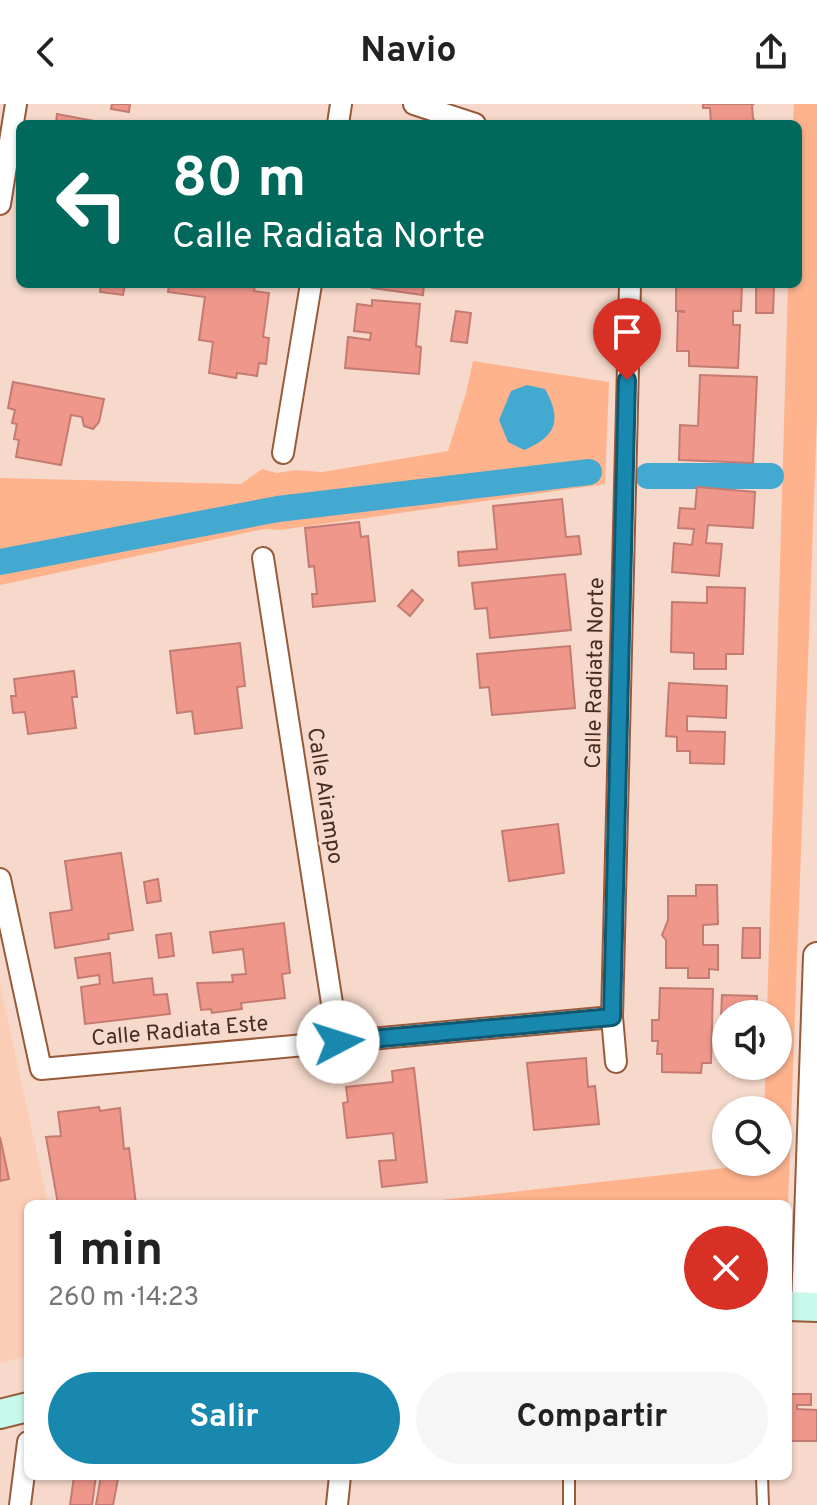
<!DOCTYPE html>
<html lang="es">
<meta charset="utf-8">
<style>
:root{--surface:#fff;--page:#f6f6f6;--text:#222;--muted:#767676;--accent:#1888ae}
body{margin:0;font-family:Overpass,sans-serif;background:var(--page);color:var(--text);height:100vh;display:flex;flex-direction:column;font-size:30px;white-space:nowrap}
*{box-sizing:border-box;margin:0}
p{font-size:26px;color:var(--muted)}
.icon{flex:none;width:44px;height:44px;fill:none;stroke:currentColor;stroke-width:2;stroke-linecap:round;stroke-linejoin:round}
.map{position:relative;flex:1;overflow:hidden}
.side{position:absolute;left:24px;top:1096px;width:768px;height:280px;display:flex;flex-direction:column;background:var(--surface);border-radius:12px;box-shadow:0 2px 6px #0004}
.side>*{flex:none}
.hud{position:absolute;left:16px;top:16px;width:786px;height:168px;border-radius:12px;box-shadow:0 2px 6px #0004;background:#00695c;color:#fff;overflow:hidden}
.controls{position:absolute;left:712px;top:896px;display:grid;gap:16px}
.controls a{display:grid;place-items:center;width:80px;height:80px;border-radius:50%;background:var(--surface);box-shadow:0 2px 6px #0004;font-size:40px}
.pin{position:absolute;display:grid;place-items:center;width:68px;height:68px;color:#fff;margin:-82px -34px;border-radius:50% 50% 50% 0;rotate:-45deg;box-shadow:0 0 8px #0007}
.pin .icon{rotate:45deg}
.me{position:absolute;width:88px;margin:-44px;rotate:85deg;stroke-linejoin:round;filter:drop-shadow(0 0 6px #0008)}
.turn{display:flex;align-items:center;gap:28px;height:168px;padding:0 24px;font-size:36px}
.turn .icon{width:104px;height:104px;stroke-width:2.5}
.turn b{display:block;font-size:56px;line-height:68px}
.round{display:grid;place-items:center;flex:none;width:84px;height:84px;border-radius:42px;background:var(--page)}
.overview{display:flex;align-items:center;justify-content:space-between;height:136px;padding:0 24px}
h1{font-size:48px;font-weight:700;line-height:60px}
.primary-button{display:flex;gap:16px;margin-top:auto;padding:16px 24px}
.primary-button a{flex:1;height:92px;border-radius:48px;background:var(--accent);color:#fff;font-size:32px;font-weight:700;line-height:92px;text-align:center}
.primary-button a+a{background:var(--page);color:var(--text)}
header{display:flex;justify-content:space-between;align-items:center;height:104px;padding:0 24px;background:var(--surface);font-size:36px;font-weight:700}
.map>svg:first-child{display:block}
.built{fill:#fccdb6}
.green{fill:#feb38d}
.water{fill:#44a9d1}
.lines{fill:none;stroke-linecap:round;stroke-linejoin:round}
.canal{stroke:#44a9d1;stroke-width:26}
.building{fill:#ef978b;stroke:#c47b72;stroke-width:2}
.service-casing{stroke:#975a3a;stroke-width:14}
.minor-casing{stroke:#975a3a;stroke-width:24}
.tertiary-casing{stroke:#975a3a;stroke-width:30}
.secondary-casing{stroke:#975a3a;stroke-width:32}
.service{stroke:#fff;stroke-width:10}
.minor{stroke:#fff;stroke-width:20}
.tertiary{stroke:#fff;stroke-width:26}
.secondary{stroke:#c7faeb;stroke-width:28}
.route-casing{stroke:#105871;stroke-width:20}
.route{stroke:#1888ae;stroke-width:14}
.labels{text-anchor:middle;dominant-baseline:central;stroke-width:6;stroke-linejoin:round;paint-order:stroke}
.street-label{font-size:22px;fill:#482d1f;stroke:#f6d9cb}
</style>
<header><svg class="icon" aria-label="back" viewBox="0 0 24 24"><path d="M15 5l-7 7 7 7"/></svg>Navio<svg class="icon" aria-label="share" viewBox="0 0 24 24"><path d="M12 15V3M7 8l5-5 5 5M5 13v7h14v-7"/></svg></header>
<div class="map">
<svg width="817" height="1401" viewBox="0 0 817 1401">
<rect width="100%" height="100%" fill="#f6d9cb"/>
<path class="built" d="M0 880 48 1100H28V1252L0 1259Z"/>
<path class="green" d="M794 0H817V314L788 1100H405L778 1058V1006H764L766 962H778V910H767L788 180H798V20H793Z
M473 257 609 278 605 380 280 426 264 425 0 481V374L241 380 262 365 277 369 296 366 322 368 448 347 466 289Z"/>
<path class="water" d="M527 281 545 285C563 317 555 333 524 346L508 338 499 316 511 287Z"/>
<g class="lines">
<path class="canal" d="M648 372H771
M0 458 278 405 589 368"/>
</g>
<path class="building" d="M112 0H130L129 8 111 5Z
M703 0H754L752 1 753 14 756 20H711L710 4H703Z
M57 10 110 20H56Z
M101 180H125L123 191 100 188Z
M169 180H255L254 187 269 189 263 233 269 234 266 260 259 259 257 272 237 269 236 274 209 269 213 238 199 236 205 193 168 188Z
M373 180H424L423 191 372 184Z
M676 180H742L741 207H733V221H740L738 264 689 262V247H677L678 207 684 208V207H676Z
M756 182H774L773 209H756Z
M372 196 420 200 416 242 421 243 419 270 345 264 348 233 370 236 371 229 354 227 357 200 372 202Z
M456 207 471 209 467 239 451 237Z
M700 271 757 273 753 359 679 356 680 321 698 322Z
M13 278 104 295 99 318 93 325 84 322 82 313 71 311 61 361 16 353 19 336 14 335 17 320 12 319 15 306 8 304Z
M697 383 755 388 753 424 708 421 706 439 722 440 719 472 672 468 674 439 692 441 694 425 678 424 680 404 695 405Z
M562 395 566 433 579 432 581 450 459 462 458 448 497 445 493 402Z
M359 418 361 433 368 432 375 497 313 503 312 490H317L314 462 309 463 305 424Z
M565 470 571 526 490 534 487 504 475 505 472 479Z
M707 483 745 484 743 550H726V565H694V549L671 548 672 498 707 499Z
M412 486 423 496 410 512 398 502Z
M240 539 245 582 237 583 242 624 195 630 192 607 177 609 170 547Z
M570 542 575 604 492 611 489 583 480 584 477 550Z
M74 567 77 593H72L76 624 28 630 25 608 13 609 11 592H16L14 575Z
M669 579 727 582 726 614 687 612V627L725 628 724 660 690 659V647H677V633L666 632Z
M558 720 564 769 509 777 502 727Z
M121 749 133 826 108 830 109 835 55 844 50 809 72 806 65 757Z
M158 775 161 797 147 799 144 778Z
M696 781H717L718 820 703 821V841H718V866L709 865V874H688V864H666V836L662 831 668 816V792H696Z
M284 819 290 869 282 870 285 894 241 899 242 905 212 909 211 905 201 906 197 879 233 878 232 871 246 870 243 845 213 849 210 828Z
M743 824H760V854H742Z
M171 829 174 852 159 854 156 831Z
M110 849 113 879 152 874 154 891 167 890 170 910 85 920 81 883 100 880 99 871 78 874 75 854Z
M660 884 713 885 711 959H702L701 969 662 968V950H657L658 937H652V916H659Z
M722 891 757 892 756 910H726V914H721Z
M586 954 588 983 595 982 599 1020 534 1026 527 959Z
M414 964 427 1078 382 1083 379 1057 396 1056 393 1029 347 1034 343 999 348 998 346 983 393 978 392 967Z
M99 1003 100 1007 120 1004 124 1045 129 1044 136 1100H58L46 1033 61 1032 58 1008Z
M0 1033 9 1075 0 1077Z
M788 1290H811V1301H797V1305L817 1306V1337H788Z
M74 1372H96L92 1401H70Z
M101 1372 118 1375 113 1401H96Z"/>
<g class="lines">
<g class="service-casing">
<path id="service" d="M569 1372V1401
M762 1372 763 1401"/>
</g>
<g class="minor-casing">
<path id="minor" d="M414 0 475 20
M338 20 341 0
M0 100 16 0
M283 349 311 180
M263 454 338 938
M0 775 41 965 612 913
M616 958 612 913 630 180
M20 1401 28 1338
M337 1401 340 1372"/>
</g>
<g class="tertiary-casing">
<path id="tertiary" d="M805 1203 817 852"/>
</g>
<g class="secondary-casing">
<path id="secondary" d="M788 1202 817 1203
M0 1310 28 1303"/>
</g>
<use href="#service" class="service"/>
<use href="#minor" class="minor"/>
<use href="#tertiary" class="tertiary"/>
<use href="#secondary" class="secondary"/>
</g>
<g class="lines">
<g class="route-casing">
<path id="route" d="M338 938 612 913 627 276"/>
</g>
<use href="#route" class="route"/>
</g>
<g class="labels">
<g class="street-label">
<text transform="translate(596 569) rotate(-89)">Calle Radiata Norte</text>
<text transform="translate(324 692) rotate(81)">Calle Airampo</text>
<text transform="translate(180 928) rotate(-5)">Calle Radiata Este</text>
</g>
</g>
</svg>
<div class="controls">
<a><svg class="icon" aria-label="sound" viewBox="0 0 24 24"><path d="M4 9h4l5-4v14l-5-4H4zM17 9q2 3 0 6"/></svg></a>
<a><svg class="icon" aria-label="search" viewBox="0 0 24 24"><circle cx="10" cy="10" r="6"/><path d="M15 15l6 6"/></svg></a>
</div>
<div class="pin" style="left:627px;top:276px;background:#d93025"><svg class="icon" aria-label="arrive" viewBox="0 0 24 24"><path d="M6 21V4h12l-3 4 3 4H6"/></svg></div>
<svg class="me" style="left:338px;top:938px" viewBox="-20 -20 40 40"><circle r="19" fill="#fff"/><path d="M0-13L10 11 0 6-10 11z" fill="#1888ae"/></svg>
<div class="hud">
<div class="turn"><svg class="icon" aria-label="left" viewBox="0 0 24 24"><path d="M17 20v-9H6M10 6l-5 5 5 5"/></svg><div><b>80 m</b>Calle Radiata Norte</div></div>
</div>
<section class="side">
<div class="overview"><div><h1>1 min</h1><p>260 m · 14:23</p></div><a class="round" style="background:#d93025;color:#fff"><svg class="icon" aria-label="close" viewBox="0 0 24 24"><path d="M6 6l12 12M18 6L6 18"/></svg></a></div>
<div class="primary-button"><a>Salir</a><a>Compartir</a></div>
</section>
</div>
